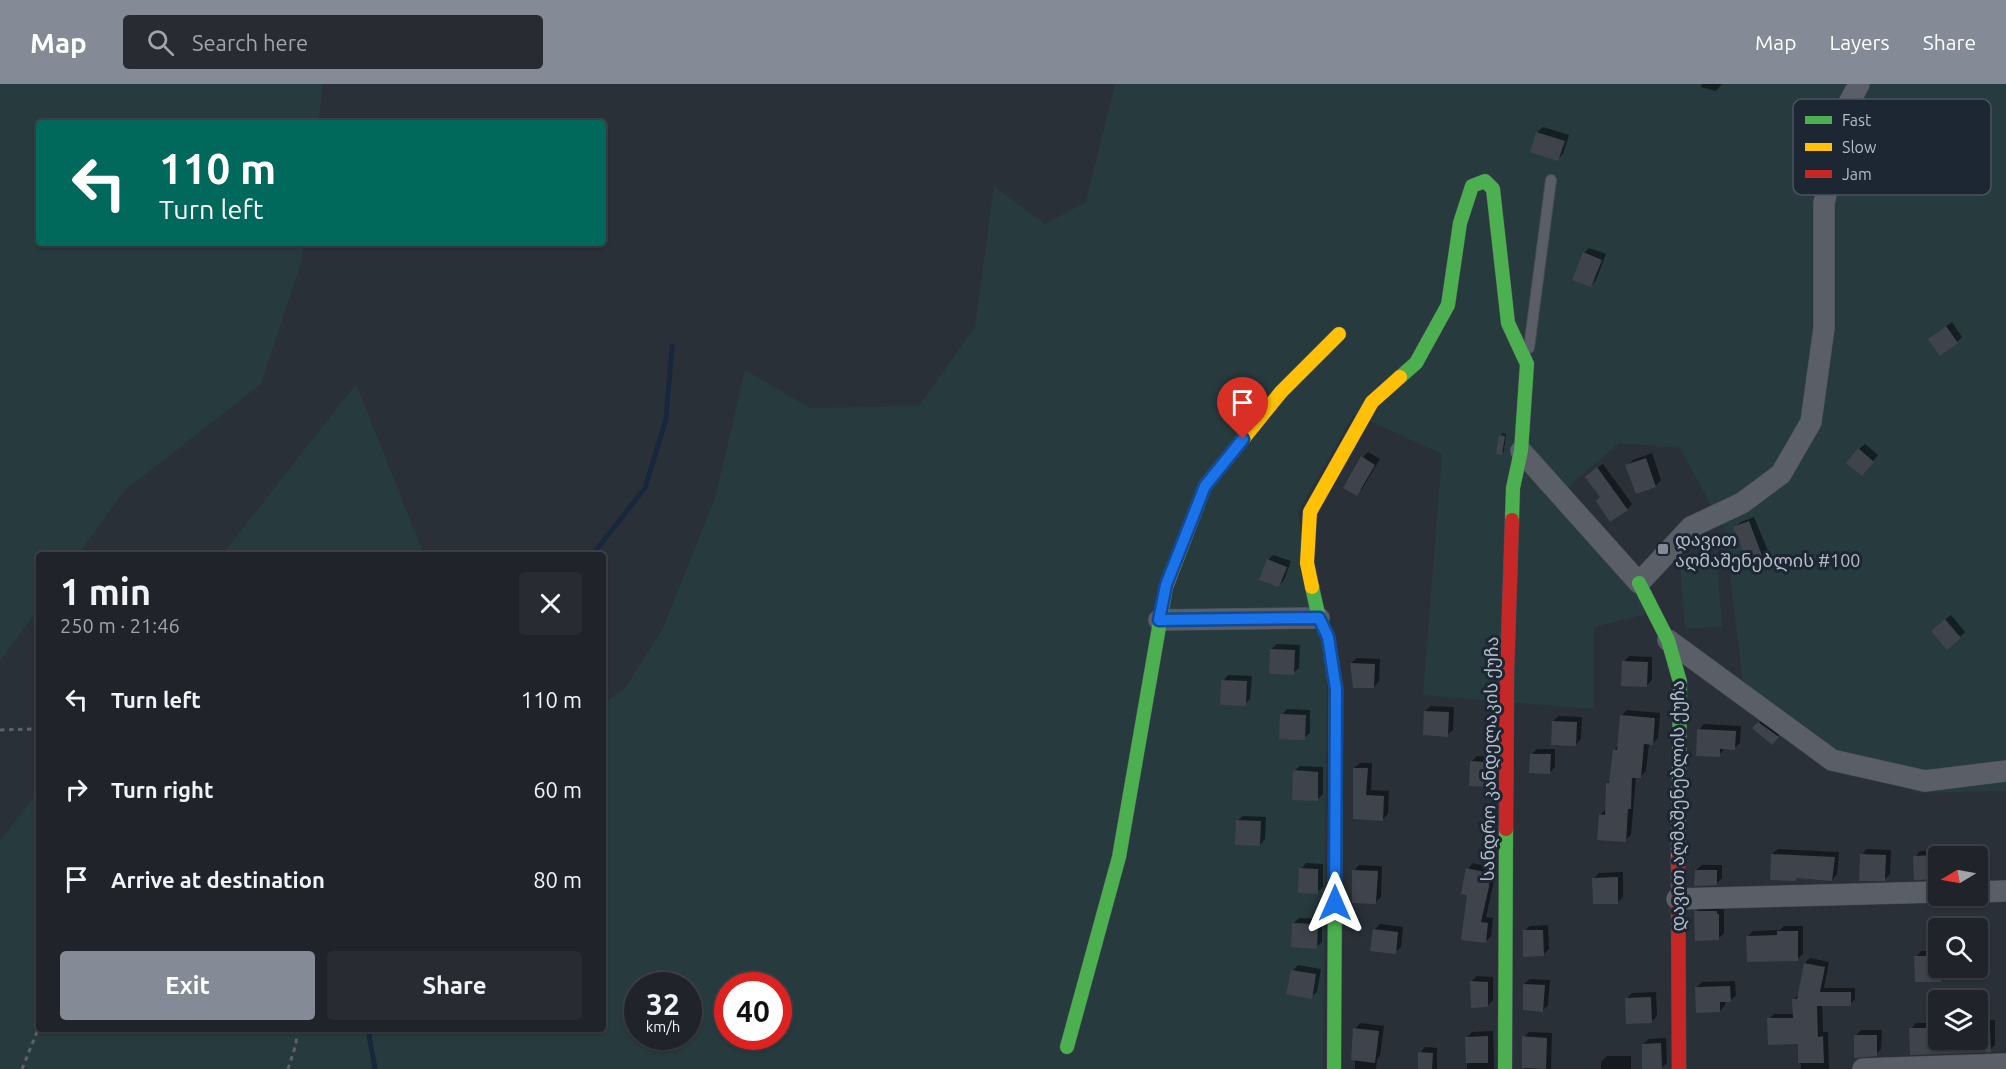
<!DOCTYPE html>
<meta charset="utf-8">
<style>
:root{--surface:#20242a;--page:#282c32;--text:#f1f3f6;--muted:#a2a4a8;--line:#3d4147;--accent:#848b96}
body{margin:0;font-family:Ubuntu,"Noto Sans Georgian",sans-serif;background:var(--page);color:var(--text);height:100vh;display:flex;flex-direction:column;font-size:22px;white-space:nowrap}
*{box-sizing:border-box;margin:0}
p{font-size:20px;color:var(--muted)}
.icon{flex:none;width:33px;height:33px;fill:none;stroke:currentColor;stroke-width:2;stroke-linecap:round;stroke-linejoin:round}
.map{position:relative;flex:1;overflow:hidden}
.side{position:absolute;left:36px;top:468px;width:570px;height:480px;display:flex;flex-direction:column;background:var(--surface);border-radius:6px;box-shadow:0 2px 4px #0004,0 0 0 2px var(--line)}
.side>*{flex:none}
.banner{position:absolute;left:36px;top:36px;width:570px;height:126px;border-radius:6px;box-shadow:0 2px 4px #0004,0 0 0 2px var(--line);background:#00695c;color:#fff;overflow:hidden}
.needle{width:39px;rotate:260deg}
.tools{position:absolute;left:1928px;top:762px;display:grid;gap:12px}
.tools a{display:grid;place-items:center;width:60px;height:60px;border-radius:6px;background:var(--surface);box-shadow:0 2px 4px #0004,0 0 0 2px var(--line);font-size:30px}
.speed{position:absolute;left:624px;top:888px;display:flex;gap:12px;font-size:30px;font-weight:700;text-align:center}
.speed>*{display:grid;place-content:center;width:78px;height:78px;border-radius:50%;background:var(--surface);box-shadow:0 2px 4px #0004,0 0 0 2px var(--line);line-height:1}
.speed small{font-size:15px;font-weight:400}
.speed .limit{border:9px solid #d22;background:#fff;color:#111}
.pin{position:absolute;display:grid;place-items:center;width:51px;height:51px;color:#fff;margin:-62px -26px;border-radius:50% 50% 50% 0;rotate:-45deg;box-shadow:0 0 6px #0007}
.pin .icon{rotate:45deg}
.me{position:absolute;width:66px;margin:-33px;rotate:0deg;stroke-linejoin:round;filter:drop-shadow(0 0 4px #0008)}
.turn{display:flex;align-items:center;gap:21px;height:126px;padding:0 24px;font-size:27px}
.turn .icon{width:78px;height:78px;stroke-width:2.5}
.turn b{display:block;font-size:42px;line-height:51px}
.round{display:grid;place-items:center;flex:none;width:63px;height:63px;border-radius:6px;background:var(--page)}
.overview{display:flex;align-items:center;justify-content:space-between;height:102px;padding:0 24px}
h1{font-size:36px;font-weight:600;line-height:45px}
.primary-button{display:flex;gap:12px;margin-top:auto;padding:12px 24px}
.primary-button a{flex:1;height:69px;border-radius:6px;background:var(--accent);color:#fff;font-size:24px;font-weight:600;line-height:69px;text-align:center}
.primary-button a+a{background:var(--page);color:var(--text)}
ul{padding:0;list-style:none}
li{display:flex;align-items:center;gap:18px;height:90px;padding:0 24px}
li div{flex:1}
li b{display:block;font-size:22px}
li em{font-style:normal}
header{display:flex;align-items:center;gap:36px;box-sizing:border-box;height:84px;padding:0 30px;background:var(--accent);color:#fff}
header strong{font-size:28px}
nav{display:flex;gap:33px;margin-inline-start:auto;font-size:21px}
.search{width:420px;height:54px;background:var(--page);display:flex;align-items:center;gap:15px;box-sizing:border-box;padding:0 21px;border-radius:6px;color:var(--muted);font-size:22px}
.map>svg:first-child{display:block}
.green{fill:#273a3e;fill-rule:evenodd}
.shadow{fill:#0007}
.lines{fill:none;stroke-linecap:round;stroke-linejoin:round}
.stream{stroke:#19273c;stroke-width:5}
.building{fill:#3f444c}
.lane-casing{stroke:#484c55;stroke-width:12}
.street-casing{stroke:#484c55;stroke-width:22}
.fast-casing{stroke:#484c55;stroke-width:15}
.slow-casing{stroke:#484c55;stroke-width:15}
.jam-casing{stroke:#484c55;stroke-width:15}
.path{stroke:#5c6268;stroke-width:3;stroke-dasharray:4.5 4.5;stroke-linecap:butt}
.lane{stroke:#5a5e66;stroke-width:10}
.street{stroke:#5a5e66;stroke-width:21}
.fast{stroke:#4caf50;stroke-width:14}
.slow{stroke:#ffc107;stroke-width:14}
.jam{stroke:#c62828;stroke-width:14}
.route-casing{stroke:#114b97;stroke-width:15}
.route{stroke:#1a73e8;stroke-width:10}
.poi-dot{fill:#848b96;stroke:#1d2633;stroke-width:2}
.labels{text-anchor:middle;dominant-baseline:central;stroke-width:6;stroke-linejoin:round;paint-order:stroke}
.poi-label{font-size:18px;fill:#b4bcc9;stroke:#1d2633;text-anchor:start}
.street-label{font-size:18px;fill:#b4bcc9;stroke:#1d2633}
.key{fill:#1d2633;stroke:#4a5360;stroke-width:1.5}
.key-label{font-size:16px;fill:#b4bcc9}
</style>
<header>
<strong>Map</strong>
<div class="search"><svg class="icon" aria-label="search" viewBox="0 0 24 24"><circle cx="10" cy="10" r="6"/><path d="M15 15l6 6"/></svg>Search here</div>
<nav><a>Map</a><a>Layers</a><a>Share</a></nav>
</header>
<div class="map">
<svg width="2006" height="985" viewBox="0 0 2006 985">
<rect width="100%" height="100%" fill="#2a3038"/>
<path class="green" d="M0 0H323L318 39H39V159H304L302 176 261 300 124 407 78 471H39V524L0 577Z
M1115 0H2006V707L1917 709 1821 662 1744 608 1725 447 1680 364 1619 359 1552 417 1634 499 1647 530 1594 543V625L1423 611 1442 370 1354 330 1298 428 1327 590 1323 985H0V757L39 707V945H603V620L625 604 662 546 716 411 745 286 810 324 919 322 975 243 994 102 1045 140 1086 118ZM638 902H688V952H638ZM728 902H778V952H728Z
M356 300 424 471H222Z
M1717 480 1722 542 1685 545 1680 483Z"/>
<path class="shadow" d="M1702 0H1722L1716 7 1701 3Z
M1543 43 1569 51 1563 70 1558 75 1537 48Z
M1589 164 1606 170 1596 196 1591 202 1584 169Z
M1952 238 1962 253 1957 258 1935 250Z
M1503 349 1506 350 1504 367 1502 370 1500 352Z
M1865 360 1878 371 1867 385 1859 365Z
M1368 368 1380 375 1362 405 1356 410 1363 373Z
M1652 369 1661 396 1656 401 1637 408 1627 382 1633 376Z
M1603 380 1632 420 1627 425 1602 413 1591 388Z
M1754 433 1768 467 1762 473 1735 443 1741 438Z
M1273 471 1291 477 1284 496 1279 502 1268 476Z
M1951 531 1965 548 1960 553 1938 541Z
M1277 560 1300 561 1299 584 1293 589 1271 565Z
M1629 572 1652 573V596L1646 602 1624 578Z
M1357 574 1380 575 1379 597 1374 603 1351 579Z
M1228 591 1252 592 1250 615 1245 620 1223 597Z
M1431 622 1454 623 1453 646 1447 651 1425 627Z
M1287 625 1310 626V649L1304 654 1282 631Z
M1627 626 1660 629 1658 654 1653 659H1649L1646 687 1640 693 1636 692 1631 751 1625 756 1600 731 1606 725 1607 699 1611 696 1614 666 1619 661 1621 632Z
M1559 632 1582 633 1581 655 1575 661 1553 637Z
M1765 633 1783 647 1777 653 1754 644Z
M1704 640 1741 642 1740 659 1734 664H1725L1719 671 1699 646Z
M1537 665H1555V683L1549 689 1532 670Z
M1477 672 1494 673V696L1489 701 1471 678Z
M1360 679H1372L1371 706 1389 707 1388 730 1383 735 1354 734V684Z
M1300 682 1323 683V710L1318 715 1294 687Z
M1243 732 1266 733 1265 755 1260 761 1237 737Z
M1778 765 1839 768 1837 790 1832 796 1798 793 1795 795 1772 770Z
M1867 765 1891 766 1890 790 1885 795 1861 771Z
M1944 766V772H1938V794L1915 773 1920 767Z
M1306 779 1323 780V803L1317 808 1301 785Z
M1473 779 1494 784V797L1486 833 1493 834 1491 852 1486 857 1468 810V785Z
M1359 781 1382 782 1381 813 1376 818 1354 787Z
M1702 781H1722V794L1716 800 1696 786Z
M1623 788V813L1618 818 1593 795 1599 789Z
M1701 822H1721V825H1724V849L1718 855 1696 828Z
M1299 834 1322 835V858L1316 863 1294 839Z
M1380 840 1403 843 1401 863 1395 868 1374 846Z
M1548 841 1549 865 1543 871 1524 847 1530 842Z
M1784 842H1803V870L1797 875 1748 852 1753 847 1780 846Z
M1921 867H1938V884H1945V891L1940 897 1916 873Z
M1810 874 1829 878 1824 904H1855V915L1850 920H1822L1823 948H1828L1829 985H1801L1799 959 1769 935 1774 930H1794V915L1799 910 1805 879Z
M1298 881 1321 885 1317 908 1311 913 1292 887Z
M1477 892 1493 893V916L1487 922 1471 898Z
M1530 895 1550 896 1548 921 1543 926 1524 900Z
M1735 897 1736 911 1730 917H1725V921L1720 927 1697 903 1702 898Z
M1656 908 1657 932 1651 938 1627 914 1632 909Z
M1995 936V961L1990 966 1911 969V945L1916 939H1938V956H1977V937Z
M1360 939 1384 942 1380 972 1377 975 1376 985H1355V945Z
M1861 946H1882L1881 965 1876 970 1856 951Z
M1493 947 1494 985H1467V953L1472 948Z
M1529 948 1552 949 1551 985H1524V953Z
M1666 954 1667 979 1661 984 1643 960 1649 955Z
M1425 963 1437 964V985H1419L1420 969Z
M1607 972H1631V985H1601V978Z"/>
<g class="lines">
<path class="stream" d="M592 471 645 404 666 335 672 262
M368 945 375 985"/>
</g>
<path class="building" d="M1536 48 1565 57 1558 77 1530 68Z
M1583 168 1602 176 1591 203 1572 196Z
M1946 242 1958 259 1940 272 1928 255Z
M1499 351 1505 352 1502 371 1496 370Z
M1858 364 1874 378 1862 392 1846 379Z
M1361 372 1375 381 1357 412 1343 404Z
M1646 374 1656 403 1636 410 1625 381Z
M1597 383 1628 426 1610 438 1596 417 1600 413 1585 393Z
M1749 437 1763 474 1748 480 1733 443Z
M1267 475 1287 483 1279 503 1259 496Z
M1945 535 1961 554 1947 566 1931 547Z
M1270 565 1295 566 1294 591 1269 590Z
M1622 577 1648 578 1647 603 1621 602Z
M1350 579 1375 580 1374 604H1353Z
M1221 596 1247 597 1246 622 1220 621Z
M1424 627 1449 628 1448 653 1423 651Z
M1280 630 1306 631 1305 656 1279 655Z
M1620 631 1655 634 1653 661 1644 660 1641 694H1632L1631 725H1628L1626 758 1597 756 1599 730 1605 731 1606 699H1609L1613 665 1617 666Z
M1552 637 1577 638 1576 662 1551 661Z
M1758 638 1779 653 1772 661 1752 644Z
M1697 645 1736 647 1735 666 1720 665V673L1696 672Z
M1530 670H1551L1550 690 1529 689Z
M1470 677 1489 678V703L1469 702Z
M1353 684H1368L1366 711 1384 712 1383 737 1353 735Z
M1293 686 1318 688V717L1292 716Z
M1236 736 1261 737 1260 762 1235 761Z
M1771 770 1835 773 1832 797 1796 794V797L1770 796Z
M1860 770 1886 771 1885 797H1859Z
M1938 771V795L1914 796 1913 772Z
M1299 784 1318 785V810L1298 809Z
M1466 784 1489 789V803L1481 838 1488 839 1486 859 1461 856 1467 811 1461 810Z
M1352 786 1378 787 1376 820 1352 819Z
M1695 786H1717V801L1694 802Z
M1618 793V820H1593L1592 794Z
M1694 827H1717V830H1719V856L1695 857Z
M1292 839 1318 840 1317 865 1291 863Z
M1373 845 1398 848 1396 870 1370 867Z
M1523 846H1543L1544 872 1523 873Z
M1777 847H1798V877L1747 878 1746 852 1777 851Z
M1914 872H1938L1941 898H1915Z
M1804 879 1825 883 1820 908H1851V922H1817L1818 953 1823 952 1824 979H1798V960L1768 961 1767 934H1793L1792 915H1797Z
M1291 886 1316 890 1312 915 1286 910Z
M1470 897 1488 898V923L1471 924Z
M1523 900 1545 901 1543 928 1523 926Z
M1730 902 1731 918H1720V928L1696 929 1695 903Z
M1651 913 1652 939 1626 940 1625 914Z
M1977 920H1989L1991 968 1910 971 1909 944H1935L1936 956H1977Z
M1353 944 1379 947 1375 979 1351 976Z
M1854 951H1877V972L1854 974Z
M1488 952V979H1466L1465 953Z
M1522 952 1547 954 1546 985 1522 984Z
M1661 959 1662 985H1642V960Z
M1418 968 1433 969 1432 985H1418Z"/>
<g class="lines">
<g class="lane-casing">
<path id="lane" d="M1529 264 1551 96"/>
</g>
<g class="street-casing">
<path id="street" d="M1521 367 1639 499 1691 443 1742 419 1781 390 1811 338 1824 244V119L1844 28 1859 0
M1159 536 1319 534
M1668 556 1832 676 1925 697 2006 687
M1977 808 2006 807
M1677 815 1938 808
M1863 985 2006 980"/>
</g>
<g class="fast-casing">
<path id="fast" d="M1400 293 1416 279 1448 221 1460 139 1472 102 1485 97 1493 105 1508 239 1527 280 1521 367 1513 404 1512 436
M1639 499 1668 556 1680 598 1678 775
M1312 503 1319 534 1328 553 1336 605 1334 985
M1067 963 1119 773 1166 503
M1505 985 1506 745"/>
</g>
<g class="slow-casing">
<path id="slow" d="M1166 503 1205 402 1281 308 1339 250
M1312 503 1307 479 1310 428 1372 318 1400 293"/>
</g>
<g class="jam-casing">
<path id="jam" d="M1506 745 1507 588 1512 436
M1678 775 1679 985"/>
</g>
<path class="path" d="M0 646 34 645 39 650
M22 985 39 943
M288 985 296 960 297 945"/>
<use href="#lane" class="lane"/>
<use href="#street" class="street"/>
<use href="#fast" class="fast"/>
<use href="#slow" class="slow"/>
<use href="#jam" class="jam"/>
</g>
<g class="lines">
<g class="route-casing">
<path id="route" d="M1243 355 1205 402 1166 501 1159 536 1319 534 1328 553 1336 605 1335 819"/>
</g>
<use href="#route" class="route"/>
</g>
<rect class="poi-dot" x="1657" y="459" width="12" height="12" rx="3"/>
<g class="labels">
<g class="poi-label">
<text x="1675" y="455">დავით<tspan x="1675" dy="21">აღმაშენებლის #100</tspan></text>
</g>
<g class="street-label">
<text transform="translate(1489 675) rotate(-89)">სანდრო კანდელაკის ქუჩა</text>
<text transform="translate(1677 722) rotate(-90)">დავით აღმაშენებლის ქუჩა</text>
</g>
</g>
<rect x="1793" y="15" width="198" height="96" rx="9" class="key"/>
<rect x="1805" y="32" width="27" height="8" fill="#4caf50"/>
<rect x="1805" y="59" width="27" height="8" fill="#ffc107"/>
<rect x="1805" y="86" width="27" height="8" fill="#c62828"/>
<g class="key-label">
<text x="1842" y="42">Fast</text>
<text x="1842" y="69">Slow</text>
<text x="1842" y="96">Jam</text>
</g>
</svg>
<div class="tools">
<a><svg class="needle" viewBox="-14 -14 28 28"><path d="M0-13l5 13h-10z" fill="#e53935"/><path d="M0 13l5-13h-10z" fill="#a2a4a8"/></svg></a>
<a><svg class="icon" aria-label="search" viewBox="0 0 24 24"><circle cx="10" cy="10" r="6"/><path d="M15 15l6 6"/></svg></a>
<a><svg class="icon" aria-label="layers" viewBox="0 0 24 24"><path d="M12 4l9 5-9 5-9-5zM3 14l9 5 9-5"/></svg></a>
</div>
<div class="speed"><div>32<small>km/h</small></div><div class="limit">40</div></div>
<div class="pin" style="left:1243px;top:355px;background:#d93025"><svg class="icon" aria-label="arrive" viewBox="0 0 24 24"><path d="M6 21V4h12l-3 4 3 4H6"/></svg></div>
<svg class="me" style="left:1335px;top:819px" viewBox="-20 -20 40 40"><path d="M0-17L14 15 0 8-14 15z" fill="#1a73e8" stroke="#fff" stroke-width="4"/></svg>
<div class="banner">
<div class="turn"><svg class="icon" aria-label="left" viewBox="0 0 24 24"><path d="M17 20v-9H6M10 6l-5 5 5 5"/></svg><div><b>110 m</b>Turn left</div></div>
</div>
<section class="side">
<div class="overview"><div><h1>1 min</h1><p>250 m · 21:46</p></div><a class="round"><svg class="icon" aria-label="close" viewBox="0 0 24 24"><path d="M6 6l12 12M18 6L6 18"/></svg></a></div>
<ul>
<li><svg class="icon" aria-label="left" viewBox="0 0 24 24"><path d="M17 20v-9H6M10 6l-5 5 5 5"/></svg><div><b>Turn left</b></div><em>110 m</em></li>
<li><svg class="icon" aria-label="right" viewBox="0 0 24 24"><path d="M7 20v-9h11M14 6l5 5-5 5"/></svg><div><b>Turn right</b></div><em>60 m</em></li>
<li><svg class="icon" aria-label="arrive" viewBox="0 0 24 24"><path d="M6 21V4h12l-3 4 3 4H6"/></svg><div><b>Arrive at destination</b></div><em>80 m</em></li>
</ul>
<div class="primary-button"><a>Exit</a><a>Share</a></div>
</section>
</div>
